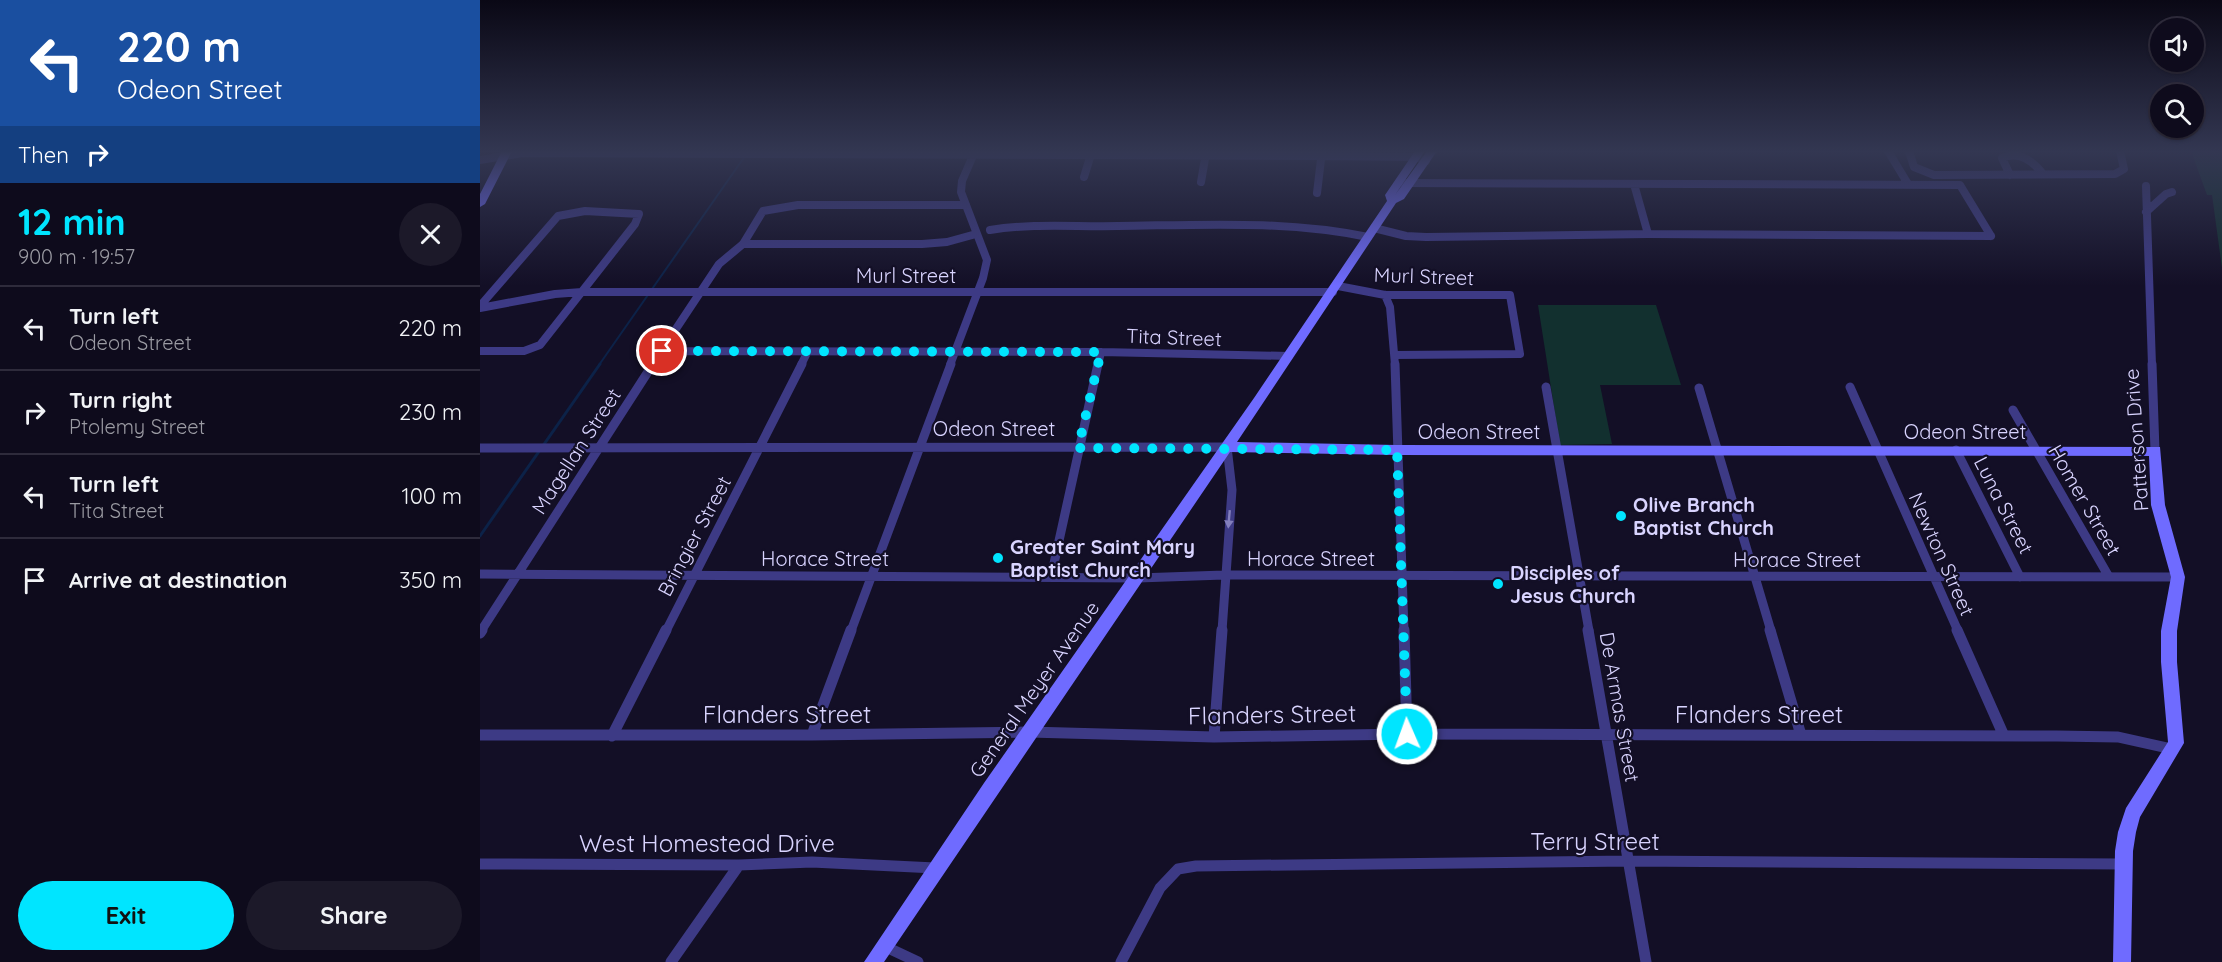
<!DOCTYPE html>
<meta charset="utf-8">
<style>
:root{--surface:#0e0b1c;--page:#1c1929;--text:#f1f3f6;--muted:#9b9ba3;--line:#2e2b3b;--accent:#00e5ff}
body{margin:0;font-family:Quicksand,sans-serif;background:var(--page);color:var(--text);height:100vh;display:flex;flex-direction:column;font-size:22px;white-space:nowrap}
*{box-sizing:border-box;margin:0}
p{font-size:20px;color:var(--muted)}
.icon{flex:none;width:33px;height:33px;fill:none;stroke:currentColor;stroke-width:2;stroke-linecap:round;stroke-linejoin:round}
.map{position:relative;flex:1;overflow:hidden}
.side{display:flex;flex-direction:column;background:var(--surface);width:480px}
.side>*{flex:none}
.hud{background:#1a4fa0;color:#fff;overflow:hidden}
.tools{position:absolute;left:1670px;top:18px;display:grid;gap:12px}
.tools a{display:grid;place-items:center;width:54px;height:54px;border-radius:50%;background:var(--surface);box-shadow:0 2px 4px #0004,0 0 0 2px var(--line);font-size:30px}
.pin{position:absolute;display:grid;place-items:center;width:51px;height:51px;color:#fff;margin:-26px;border:3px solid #fff;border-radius:50%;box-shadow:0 2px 6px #0007}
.me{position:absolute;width:66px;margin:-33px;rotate:358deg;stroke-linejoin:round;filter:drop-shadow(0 0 4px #0008)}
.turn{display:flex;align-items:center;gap:21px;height:126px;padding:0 18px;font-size:27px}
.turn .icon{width:78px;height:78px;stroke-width:2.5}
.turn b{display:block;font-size:42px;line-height:51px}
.then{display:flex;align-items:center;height:57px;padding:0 18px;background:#0003;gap:12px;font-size:22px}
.round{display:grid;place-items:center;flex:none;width:63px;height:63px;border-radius:32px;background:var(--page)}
.summary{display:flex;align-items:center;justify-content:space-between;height:102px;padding:0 18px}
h1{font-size:36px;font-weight:800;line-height:45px;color:var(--accent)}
.cta{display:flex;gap:12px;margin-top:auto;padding:12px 18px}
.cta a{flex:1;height:69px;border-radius:36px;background:var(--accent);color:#111;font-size:24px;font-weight:800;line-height:69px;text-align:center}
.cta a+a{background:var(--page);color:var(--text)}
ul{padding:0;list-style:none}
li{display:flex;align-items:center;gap:18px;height:84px;padding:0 18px;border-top:2px solid var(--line)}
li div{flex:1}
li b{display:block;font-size:22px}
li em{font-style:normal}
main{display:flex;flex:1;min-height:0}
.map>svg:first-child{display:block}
.green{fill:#12302f}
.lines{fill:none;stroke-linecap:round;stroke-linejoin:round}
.stream-far1{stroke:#0c2248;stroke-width:2}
.stream{stroke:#0c2248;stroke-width:3}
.street-far2{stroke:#3d3a85;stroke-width:8}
.street-far1{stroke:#3d3a85;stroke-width:9}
.street{stroke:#3d3a85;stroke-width:11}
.secondary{fill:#6f6bff;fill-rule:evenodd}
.oneway{fill:#837fbc}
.route{stroke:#00e5ff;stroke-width:10;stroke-dasharray:0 18}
.poi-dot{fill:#00e5ff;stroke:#130f26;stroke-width:2}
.labels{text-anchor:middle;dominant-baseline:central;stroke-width:4.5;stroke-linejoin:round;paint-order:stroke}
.street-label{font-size:20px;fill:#d9d4ff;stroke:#130f26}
.poi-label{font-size:20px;font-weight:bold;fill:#d9d4ff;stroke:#130f26;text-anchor:start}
.near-street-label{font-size:24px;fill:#d9d4ff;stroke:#130f26}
</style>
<main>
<section class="side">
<div class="hud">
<div class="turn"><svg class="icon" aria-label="left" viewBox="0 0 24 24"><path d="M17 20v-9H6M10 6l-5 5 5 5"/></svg><div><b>220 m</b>Odeon Street</div></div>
<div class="then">Then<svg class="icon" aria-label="right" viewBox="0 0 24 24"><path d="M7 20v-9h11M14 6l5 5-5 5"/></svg></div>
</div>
<div class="summary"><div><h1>12 min</h1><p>900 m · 19:57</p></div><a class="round"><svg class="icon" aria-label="close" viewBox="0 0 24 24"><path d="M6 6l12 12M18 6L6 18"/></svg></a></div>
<ul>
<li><svg class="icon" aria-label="left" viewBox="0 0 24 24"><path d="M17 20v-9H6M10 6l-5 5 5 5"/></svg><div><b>Turn left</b><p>Odeon Street</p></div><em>220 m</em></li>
<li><svg class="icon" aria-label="right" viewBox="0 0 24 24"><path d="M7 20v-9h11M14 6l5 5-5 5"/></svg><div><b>Turn right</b><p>Ptolemy Street</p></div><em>230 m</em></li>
<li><svg class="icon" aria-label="left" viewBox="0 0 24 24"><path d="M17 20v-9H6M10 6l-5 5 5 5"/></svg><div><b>Turn left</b><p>Tita Street</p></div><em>100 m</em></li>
<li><svg class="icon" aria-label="arrive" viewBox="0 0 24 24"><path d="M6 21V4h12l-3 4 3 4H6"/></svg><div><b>Arrive at destination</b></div><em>350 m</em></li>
</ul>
<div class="cta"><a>Exit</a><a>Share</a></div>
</section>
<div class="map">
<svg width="1742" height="962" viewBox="0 0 1742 962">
<rect width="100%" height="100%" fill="#130f26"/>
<path class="green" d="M1711 151H1742V268L1732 195H1727Z
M1058 305H1176L1201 385H1120L1132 444 1080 445Z"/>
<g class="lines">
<path class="stream-far1" d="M119 365 265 156"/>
<path class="stream" d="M0 536 120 364"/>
<path class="street-far2" d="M1408 151 1428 184
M1429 151 1434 167 1454 175 1635 174 1644 169 1640 151
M0 160 42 153 842 156 936 157 946 161
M1530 175 1522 158C1539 151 1552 160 1563 174
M604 177 612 151
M721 182 726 153
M924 183 1480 185 1511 236
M1154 184 1168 234
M1666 186 1672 365
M837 193 842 151
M1666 212 1686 194 1692 192
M894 228 926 236 946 237 1168 234 1511 236
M510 230C553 223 595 227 638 226 722 225 805 220 888 237
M263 244H442L467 242 496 234
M858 286 905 295H1030L1040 354 915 355
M905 295 910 307 915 365
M0 306 78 216 105 211 159 214 155 224 60 345 44 351H0
M0 308 75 294 102 292H853
M182 351 621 352 809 356
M172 365 239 264 263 244 283 211 318 205H486
M321 365 328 351
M470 365 503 278 507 260 481 192 482 181 495 151
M618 365 621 352"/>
<path class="street-far1" d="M915 364 924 631
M1672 364 1675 451
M1066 387 1109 631
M1370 387 1478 631
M1219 388 1291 631
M1533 410 1629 577
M0 448 747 447 752 490 742 631
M1476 450 1540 577
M0 574 658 578 744 575 1698 577
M571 577 618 364
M1 631 173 364
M186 631 322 364
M371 631 471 364"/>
<path class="street" d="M924 630 927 734
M1108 630 1166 962
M1290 630 1321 735
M1477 630 1524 736
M0 633 2 630
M0 735H332L549 732 734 737 927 734 1577 736 1638 737 1692 749
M332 735 371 630
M132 736 186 630
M734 737 742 630
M0 864 259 865 332 862 455 868
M404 946 438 962
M191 962 259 865
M641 962 680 888 698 869 716 866 1148 861 1643 864"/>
<path class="secondary" d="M22 151H32L5 204 0 207V194Z
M935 151H945L915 195 947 151H957L924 199 916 203 757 442 917 445 1680 447 1685 505 1705 577 1697 631V662L1704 743 1660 817 1656 832 1653 851 1651 962H1633L1635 851 1638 832 1646 808 1688 742 1681 662V631L1691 577 1671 505 1669 456 917 455 750 452 404 962H384L504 783 774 398 907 201 905 195Z"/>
</g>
<defs><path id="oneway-solid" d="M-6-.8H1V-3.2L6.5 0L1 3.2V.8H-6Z" transform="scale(1.5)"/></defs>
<use class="oneway" href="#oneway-solid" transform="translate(749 519) rotate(95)"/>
<linearGradient id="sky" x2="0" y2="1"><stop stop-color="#0a0815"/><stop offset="0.53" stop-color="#333752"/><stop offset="1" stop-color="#333752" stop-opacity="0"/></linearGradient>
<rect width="1742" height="286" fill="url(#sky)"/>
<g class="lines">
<path class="route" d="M182 351 621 352 598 448 917 450 927 734"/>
</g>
<g class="poi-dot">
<circle cx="1141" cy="516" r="6"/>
<circle cx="518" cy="558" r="6"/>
<circle cx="1018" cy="584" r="6"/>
</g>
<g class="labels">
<g class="street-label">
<text x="426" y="275">Murl Street</text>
<text transform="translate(944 276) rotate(2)">Murl Street</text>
<text transform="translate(694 337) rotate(2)">Tita Street</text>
<text x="514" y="428">Odeon Street</text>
<text x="999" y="431">Odeon Street</text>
<text x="1485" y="431">Odeon Street</text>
<text transform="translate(1656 440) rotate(-94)">Patterson Drive</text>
<text transform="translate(96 451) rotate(-57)">Magellan Street</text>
<text transform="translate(1605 500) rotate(60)">Homer Street</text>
<text transform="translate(1524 505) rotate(63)">Luna Street</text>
<text transform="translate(214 536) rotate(-62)">Bringier Street</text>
<text transform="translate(1462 554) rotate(66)">Newton Street</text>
<text x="345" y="558">Horace Street</text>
<text x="831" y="558">Horace Street</text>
<text x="1317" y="559">Horace Street</text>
<text transform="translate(554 689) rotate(-55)">General Meyer Avenue</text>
<text transform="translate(1140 707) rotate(80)">De Armas Street</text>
</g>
<g class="poi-label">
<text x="1153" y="504">Olive Branch<tspan x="1153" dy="23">Baptist Church</tspan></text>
<text x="530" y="546">Greater Saint Mary<tspan x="530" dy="23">Baptist Church</tspan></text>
<text x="1030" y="572">Disciples of<tspan x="1030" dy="23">Jesus Church</tspan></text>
</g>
<g class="near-street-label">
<text x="307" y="714">Flanders Street</text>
<text transform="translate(792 714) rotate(-1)">Flanders Street</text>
<text x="1279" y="714">Flanders Street</text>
<text x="1115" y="841">Terry Street</text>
<text x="227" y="843">West Homestead Drive</text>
</g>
</g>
</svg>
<div class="tools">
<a><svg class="icon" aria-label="sound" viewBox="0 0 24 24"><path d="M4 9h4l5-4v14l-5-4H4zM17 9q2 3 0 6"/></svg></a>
<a><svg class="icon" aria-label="search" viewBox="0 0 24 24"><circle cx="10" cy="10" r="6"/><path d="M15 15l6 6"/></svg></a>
</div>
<div class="pin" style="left:182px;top:351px;background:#d93025"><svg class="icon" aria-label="arrive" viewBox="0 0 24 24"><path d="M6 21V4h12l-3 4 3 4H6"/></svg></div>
<svg class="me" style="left:927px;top:734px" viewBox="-20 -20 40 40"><circle r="17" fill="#00e5ff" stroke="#fff" stroke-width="3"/><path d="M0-11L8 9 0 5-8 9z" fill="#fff"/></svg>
</div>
</main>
